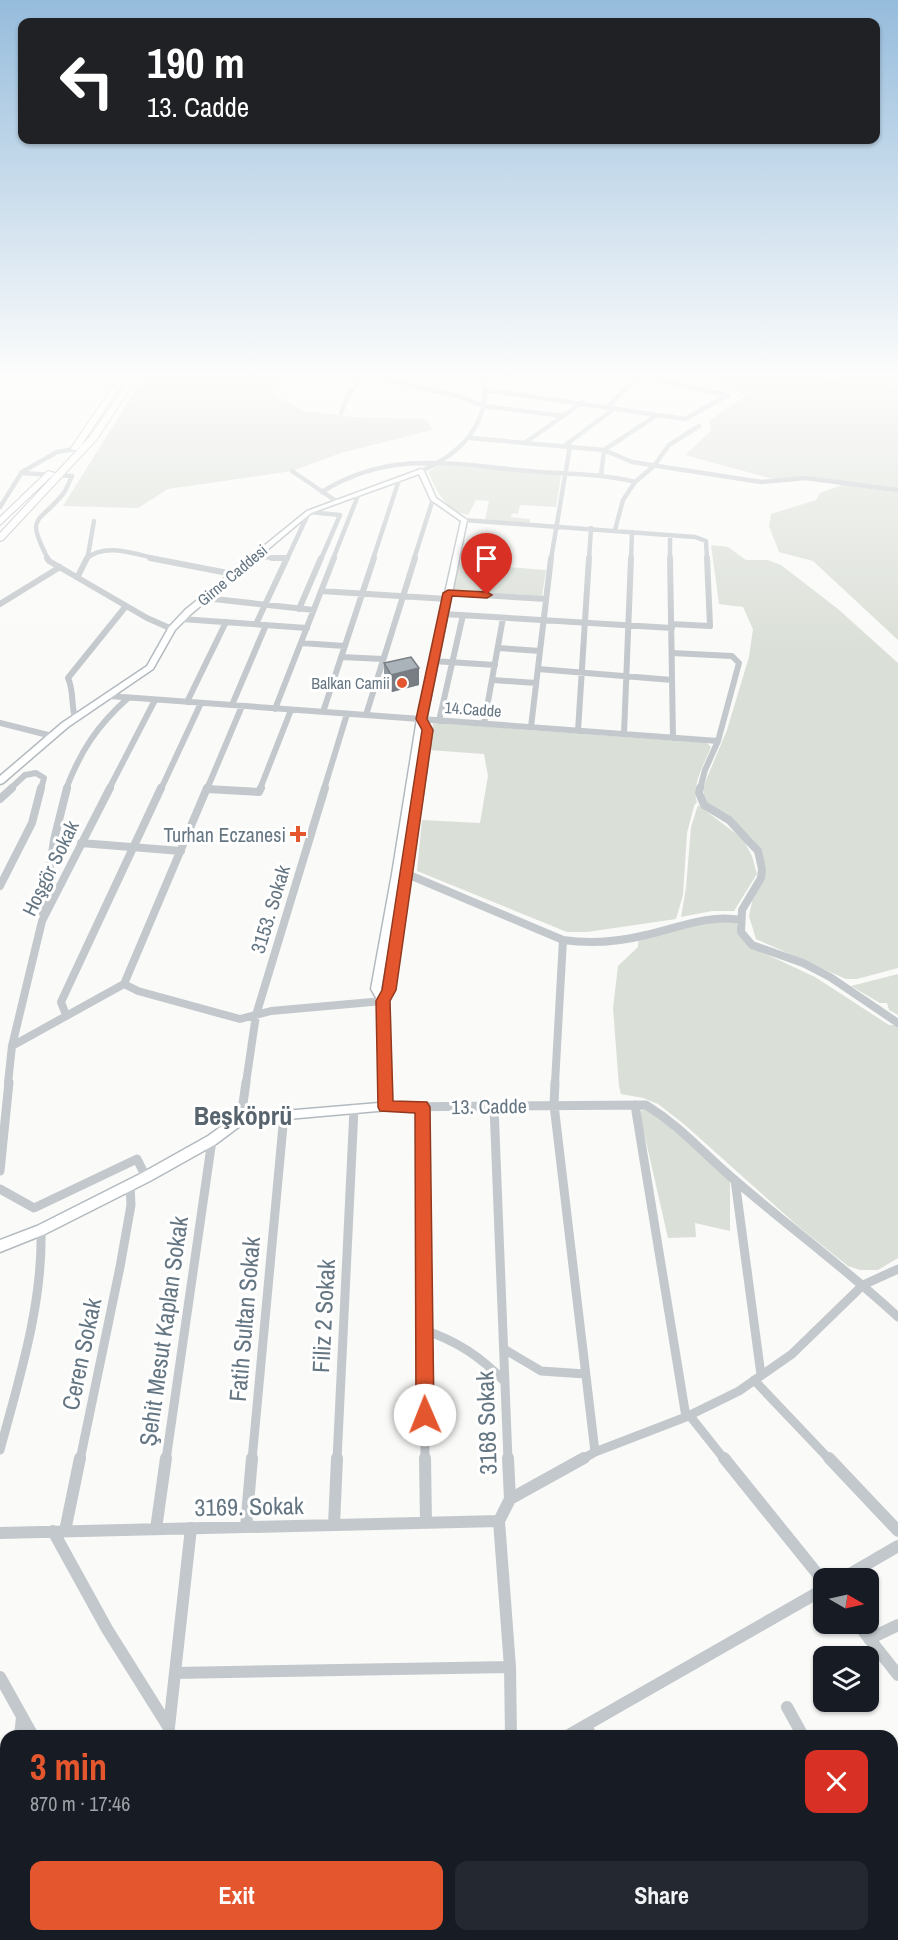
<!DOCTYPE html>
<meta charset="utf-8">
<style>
:root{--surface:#171b24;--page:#242831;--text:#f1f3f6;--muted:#9ea1a6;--accent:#e4572e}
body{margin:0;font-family:"Archivo Narrow",sans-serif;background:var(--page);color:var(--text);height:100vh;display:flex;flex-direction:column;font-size:22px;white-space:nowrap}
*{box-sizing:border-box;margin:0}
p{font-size:20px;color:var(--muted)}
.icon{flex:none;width:33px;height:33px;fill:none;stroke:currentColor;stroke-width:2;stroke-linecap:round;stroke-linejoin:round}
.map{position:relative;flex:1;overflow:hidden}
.sheet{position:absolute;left:0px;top:1730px;width:898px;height:212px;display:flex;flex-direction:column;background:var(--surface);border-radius:18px 18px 0 0;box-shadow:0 2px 4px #0004}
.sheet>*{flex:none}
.guide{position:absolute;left:18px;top:18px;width:862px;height:126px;border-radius:12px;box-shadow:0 2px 4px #0004;background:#202124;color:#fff;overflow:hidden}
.needle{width:39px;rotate:99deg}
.fabs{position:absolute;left:813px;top:1568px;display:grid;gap:12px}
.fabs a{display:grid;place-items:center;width:66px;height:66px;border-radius:12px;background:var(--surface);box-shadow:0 2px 4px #0004;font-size:30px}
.pin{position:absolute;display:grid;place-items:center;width:51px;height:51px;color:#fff;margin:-62px -26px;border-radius:50% 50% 50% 0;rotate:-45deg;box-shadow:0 0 6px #0007}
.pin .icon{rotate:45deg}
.me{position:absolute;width:66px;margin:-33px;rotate:359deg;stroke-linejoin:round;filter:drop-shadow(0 0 4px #0008)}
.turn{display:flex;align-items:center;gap:21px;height:126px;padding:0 30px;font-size:27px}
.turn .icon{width:78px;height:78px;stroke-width:2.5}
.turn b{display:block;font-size:42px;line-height:51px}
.round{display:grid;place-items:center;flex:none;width:63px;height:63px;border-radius:12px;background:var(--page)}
.head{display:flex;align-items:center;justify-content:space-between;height:102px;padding:0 30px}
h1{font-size:36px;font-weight:700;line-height:45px;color:var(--accent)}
.cta{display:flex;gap:12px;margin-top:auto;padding:12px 30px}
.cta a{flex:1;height:69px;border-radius:12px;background:var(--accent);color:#fff;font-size:24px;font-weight:700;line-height:69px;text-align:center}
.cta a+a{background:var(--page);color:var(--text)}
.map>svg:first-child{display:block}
.green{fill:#dadfd7}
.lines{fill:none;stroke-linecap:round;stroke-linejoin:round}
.secondary-casing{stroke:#b3babf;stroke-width:3}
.highway-casing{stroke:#b4b9bd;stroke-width:2}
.street-far4{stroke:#c3c8cc;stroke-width:4.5}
.street-far3{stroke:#c3c8cc;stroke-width:6}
.street-far2{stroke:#c3c8cc;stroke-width:8}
.street-far1{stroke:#c3c8cc;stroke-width:9}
.street{stroke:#c3c8cc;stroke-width:12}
.secondary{fill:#fff;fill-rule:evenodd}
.highway{fill:#fff;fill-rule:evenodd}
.wall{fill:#929a9f}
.shaded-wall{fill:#777d82}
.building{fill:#aab3b9;stroke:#777d82;stroke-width:1.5}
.route{fill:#e4572e;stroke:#94391e;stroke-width:1.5}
.poi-dot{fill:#e4572e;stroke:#fff;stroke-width:2}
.labels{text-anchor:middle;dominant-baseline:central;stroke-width:6;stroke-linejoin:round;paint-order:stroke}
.far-street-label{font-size:16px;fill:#657683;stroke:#fff}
.far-poi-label{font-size:16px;fill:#657683;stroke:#fff;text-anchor:end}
.poi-label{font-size:20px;fill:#657683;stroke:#fff;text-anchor:end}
.street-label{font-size:20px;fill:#657683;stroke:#fff}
.near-street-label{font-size:24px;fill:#657683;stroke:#fff}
.district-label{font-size:26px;font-weight:bold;fill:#57646e;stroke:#fff}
</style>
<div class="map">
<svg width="898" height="1940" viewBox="0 0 898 1940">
<rect width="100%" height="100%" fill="#fafaf8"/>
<path class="green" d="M143 378H286L270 392 304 411 354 417 426 419 432 430 344 452 292 471 168 489 138 508 63 506Z
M717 378H898V640L813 561 779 552 769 526 771 514 816 500 820 493 845 484 807 477 773 479 685 455 711 431 709 421 748 394 712 387Z
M439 465 559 474 561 476 556 507 520 505 518 514 514 513 510 517 530 519V523L485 520 489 501 476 500 468 515C444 509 438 493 428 472Z
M711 545 728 547 746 560H768L781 565 838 609 898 663V968L857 979H846L756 939 749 916 753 897 762 881 758 850 753 839 734 823 704 801V785L727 730 749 657 753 629 743 607 719 604Z
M459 563 546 570 542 596 452 590Z
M433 723 707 743 711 747C705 762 691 786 697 802L694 806 687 833 683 895 676 919 587 932H567L417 871 422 820 480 823 488 776 484 754 429 750Z
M698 805 743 839 752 856 757 874 734 911H712L681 917 686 888 691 827Z
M724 915 736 921 739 931 751 947 815 977 889 1025H898V1258L878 1270H860L848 1266 799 1227 685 1125 658 1104 643 1098 621 1094 619 1086 613 1008 618 966 638 947 639 935 711 916Z
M898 974V1015L889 1010 887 1003H880L851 986Z
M644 1110H649L730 1177V1231L695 1223 696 1237 668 1238 640 1115 641 1111Z"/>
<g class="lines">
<g class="secondary-casing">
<path id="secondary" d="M421 469 424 471 436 498 467 520 426 720 432 731 394 990 388 1001 391 1107 389 1110 244 1123 216 1144 150 1181 45 1234 0 1252V1240L37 1226 142 1173 208 1136 237 1115 379 1103 378 1001 371 989 392 874 417 719 461 521 431 500 419 474 311 513 191 614 175 630 153 669 68 727 3 783 0 784V776L62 723 147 666 169 627 185 610 307 511ZM400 883 384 990 383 991 381 989Z"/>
</g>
<g class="highway-casing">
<path id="highway" d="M119 378H126L78 450H72L71 448Z
M130 378H137L97 439 3 540 0 541V533L91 435Z
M48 471 55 473 0 525V517Z"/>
</g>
<path class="street-far4" d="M383 378 461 397 484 406 564 416
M648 378 728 395
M807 378 856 387 898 388
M244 379 257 378
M227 386 241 387 248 382 242 378
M486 390 685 419 728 395
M608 407 636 378
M341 413 348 395 362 378
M470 438 604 450 632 462 761 482 805 478 898 490
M526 442 583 402
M564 446 615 408
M292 471 336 501
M421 471C459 455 492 423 483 378
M21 473 72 476C69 482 67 489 63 494 38 525 25 514 48 559
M601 476 604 450 657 415
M322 492C393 447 462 466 540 472 572 474 603 474 635 482
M0 507 22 472 57 452 74 449
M464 520 695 537 706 541 707 559
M615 530 623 500 635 482 654 466 669 445 699 426
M670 535V559
M88 555 94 521
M254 557 287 558
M86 559C105 542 135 554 158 559
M287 559 309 512 340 515 321 559
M333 559 359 493
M373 559 399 480
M414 559 433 499
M551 559 570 446
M589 559 591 528
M631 559 632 532"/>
<path class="street-far3" d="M47 558 49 561 147 618 172 629
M150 558 233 574
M272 558H287
M670 558 673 738
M78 576 87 558
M321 591 447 599
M448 593 546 599
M205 598 314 610
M0 604 60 567
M299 609 321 558
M444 614 672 628
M181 619 307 628
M256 624 287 558
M671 624 710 626 707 558
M301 643 345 646
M498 648 540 651
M672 653 732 656 739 663 718 741 705 770 700 789
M341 657 383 659
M433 661 495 665
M538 669 672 680
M492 680 536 683
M109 696 718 741
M187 702 226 622
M232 705 266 625
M275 709 334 558
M323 712 374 558
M366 715 415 558
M75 718C71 704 74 691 68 678L126 606
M439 721 463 615
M0 723 52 736
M484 724 503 618
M531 727 551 558
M578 731 589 558
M624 734 631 558
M10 789 25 775 36 773 44 778 41 789
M66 789C81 750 97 726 128 698
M109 789 155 700
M161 789 201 703
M207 789H210
M207 789 242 706
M260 789 291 710
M324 789 347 714"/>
<path class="street-far2" d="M700 788 699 793 704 805 729 820 758 851 762 869 761 878 742 910 741 932 752 945 803 963 830 977 898 1023
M207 789 259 792 261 788
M0 799 12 788
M81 843 181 851
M402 874H407L563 940 555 1083
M0 886 32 823 41 788
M43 913 54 840 67 788
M563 940C591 944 618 942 646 935 678 928 708 914 741 920
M124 984 207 788
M66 1015 61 1002 161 788
M12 1046 124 984 138 991 240 1019 271 1011 383 1001
M8 1083 12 1046 42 921 110 788
M246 1083 256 1015 325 788"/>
<path class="street-far1" d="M555 1082 554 1105 595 1452
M635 1105 686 1417
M494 1106 508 1460
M385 1107 646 1105C680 1126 700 1150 730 1176 785 1224 844 1267 898 1317
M422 1107 425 1460
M241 1118 246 1082
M0 1171 9 1082
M735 1180 761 1375
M0 1189 34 1208 137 1159 146 1177
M424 1330C457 1341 481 1357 505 1382
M504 1349 541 1371 585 1374
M754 1380 830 1460
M690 1416 725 1460
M0 1450C19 1379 43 1304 41 1230
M80 1460 120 1267 131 1205 130 1185
M166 1460 212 1140
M252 1460 284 1115
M337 1460 354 1109
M581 1460 595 1452 686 1417 739 1391 792 1354 863 1285 898 1269"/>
<path class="street" d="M425 1458 426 1523
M508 1458 510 1499 499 1521 510 1667 511 1736
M724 1458 824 1582
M829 1458 898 1531
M510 1499 584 1458
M334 1525 337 1458
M246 1527 252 1458
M156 1529 166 1458
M53 1531 107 1629 169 1728
M65 1531 80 1458
M0 1533 499 1521
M843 1578 898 1546
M857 1623 898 1675
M869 1639 898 1625
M175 1673 510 1667
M0 1677 33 1736
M787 1707 803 1736
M586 1725 591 1736
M20 1736 22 1717
M168 1736 191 1528
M567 1736 824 1589
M0 1901 6 1851
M892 1902 898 1912
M145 1935 148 1940
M568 1935 570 1940
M683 1935 686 1940
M795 1935 798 1940
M241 1940 242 1935
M354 1940 355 1935
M896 1940 898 1938"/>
<use href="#secondary" class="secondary"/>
<use href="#highway" class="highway"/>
</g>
<path class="wall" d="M384 663 419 668V685L392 692 384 680Z"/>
<path class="shaded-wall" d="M419 668V685L392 692 391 675Z"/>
<path class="building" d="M411 657 419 668 391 675 384 663Z"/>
<linearGradient id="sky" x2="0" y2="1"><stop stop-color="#96bcdc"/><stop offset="0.58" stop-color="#fdfdfc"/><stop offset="1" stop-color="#fdfdfc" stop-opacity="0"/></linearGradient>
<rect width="898" height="650" fill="url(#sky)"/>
<path class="route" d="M448 590 487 592 492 595 487 598 452 596 427 719 433 730 396 990 390 1001 393 1101 427 1102 430 1107 434 1415 432 1422 425 1425 418 1422 416 1415 415 1113 380 1111 378 1107 376 1001 382 990 422 730 416 719 443 593Z"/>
<g class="poi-dot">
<circle cx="402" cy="683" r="6"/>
<path d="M295 825h6v6h6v6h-6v6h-6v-6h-6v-6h6z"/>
</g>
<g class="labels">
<g class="far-street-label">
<text transform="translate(232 575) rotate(-40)">Girne Caddesi</text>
<text transform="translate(473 709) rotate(4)">14.Cadde</text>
</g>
<g class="far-poi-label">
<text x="390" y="683">Balkan Camii</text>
</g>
<g class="poi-label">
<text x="286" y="834">Turhan Eczanesi</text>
</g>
<g class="street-label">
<text transform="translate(50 868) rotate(-64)">Hoşgör Sokak</text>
<text transform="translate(270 909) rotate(-73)">3153. Sokak</text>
<text transform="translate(489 1106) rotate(-1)">13. Cadde</text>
</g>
<g class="near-street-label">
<text transform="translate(323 1316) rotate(-87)">Filiz 2 Sokak</text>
<text transform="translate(244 1319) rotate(-85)">Fatih Sultan Sokak</text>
<text transform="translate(163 1331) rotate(-82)">Şehit Mesut Kaplan Sokak</text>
<text transform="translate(81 1354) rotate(-78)">Ceren Sokak</text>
<text transform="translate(486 1423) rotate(-92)">3168 Sokak</text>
<text transform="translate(249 1506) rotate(-1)">3169. Sokak</text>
</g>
<g class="district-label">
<text x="243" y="1115">Beşköprü</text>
</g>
</g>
</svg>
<div class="fabs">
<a><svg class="needle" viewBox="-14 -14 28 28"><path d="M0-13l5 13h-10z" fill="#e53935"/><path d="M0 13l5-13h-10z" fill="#9ea1a6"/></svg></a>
<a><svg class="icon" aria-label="layers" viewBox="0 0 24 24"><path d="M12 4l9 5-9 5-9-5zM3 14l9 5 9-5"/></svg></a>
</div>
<div class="pin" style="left:487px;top:595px;background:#d93025"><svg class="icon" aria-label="arrive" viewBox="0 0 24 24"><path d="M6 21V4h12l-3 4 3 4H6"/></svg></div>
<svg class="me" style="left:425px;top:1415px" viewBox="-20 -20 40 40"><circle r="19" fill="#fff"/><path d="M0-13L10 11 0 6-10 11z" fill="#e4572e"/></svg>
<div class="guide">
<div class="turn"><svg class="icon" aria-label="left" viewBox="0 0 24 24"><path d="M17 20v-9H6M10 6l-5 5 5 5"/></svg><div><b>190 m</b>13. Cadde</div></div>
</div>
<section class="sheet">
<div class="head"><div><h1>3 min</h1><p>870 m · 17:46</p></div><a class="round" style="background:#d93025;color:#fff"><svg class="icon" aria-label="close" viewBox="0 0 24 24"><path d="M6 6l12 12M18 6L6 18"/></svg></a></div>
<div class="cta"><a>Exit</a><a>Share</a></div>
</section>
</div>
